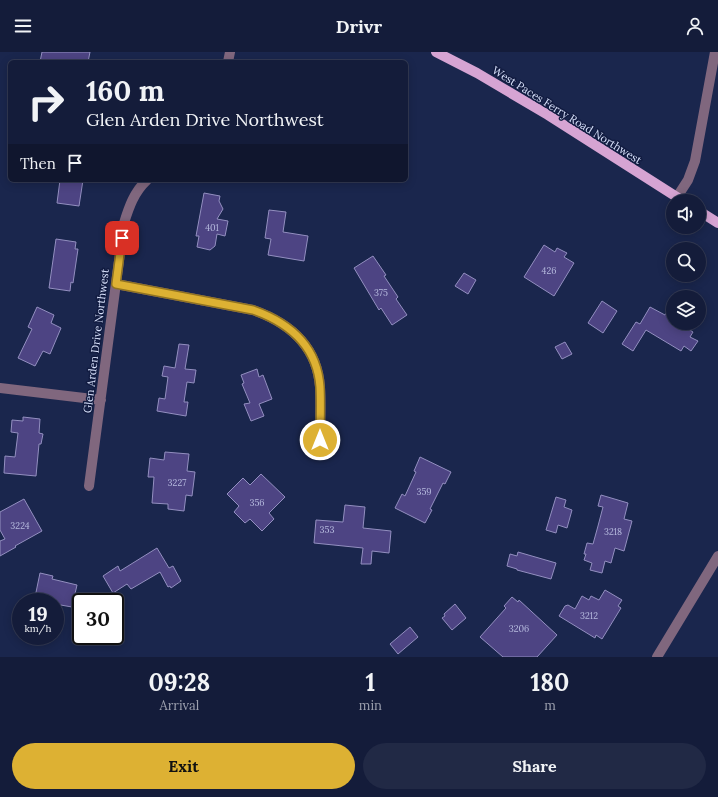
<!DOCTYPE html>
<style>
:root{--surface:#141c3a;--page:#212945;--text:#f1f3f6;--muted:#9da1af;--line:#333a54;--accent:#ddb133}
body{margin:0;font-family:Lora,serif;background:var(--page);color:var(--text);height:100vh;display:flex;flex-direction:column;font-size:15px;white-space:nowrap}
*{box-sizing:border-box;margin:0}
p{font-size:13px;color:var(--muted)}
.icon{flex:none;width:22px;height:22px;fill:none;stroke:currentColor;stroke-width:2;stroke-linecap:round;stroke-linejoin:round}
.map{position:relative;height:605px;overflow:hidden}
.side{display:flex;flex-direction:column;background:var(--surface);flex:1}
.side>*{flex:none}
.banner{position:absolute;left:8px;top:8px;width:400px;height:122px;border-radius:6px;box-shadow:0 2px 10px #0003,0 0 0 1px var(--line);background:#141c3a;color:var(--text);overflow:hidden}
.fabs{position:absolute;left:666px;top:142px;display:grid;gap:8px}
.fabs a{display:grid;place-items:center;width:40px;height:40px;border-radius:50%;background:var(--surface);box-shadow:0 2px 10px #0003,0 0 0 1px var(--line);font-size:20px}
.speed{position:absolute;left:12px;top:541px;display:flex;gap:8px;font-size:20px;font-weight:700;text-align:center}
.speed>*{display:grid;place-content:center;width:52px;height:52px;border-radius:50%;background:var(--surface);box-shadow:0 2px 10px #0003,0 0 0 1px var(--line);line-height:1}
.speed small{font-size:10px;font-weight:400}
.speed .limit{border:2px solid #111;border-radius:6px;background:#fff;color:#111}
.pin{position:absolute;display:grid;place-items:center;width:34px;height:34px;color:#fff;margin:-17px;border-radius:8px;box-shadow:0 2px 6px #0006}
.me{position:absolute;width:44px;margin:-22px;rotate:0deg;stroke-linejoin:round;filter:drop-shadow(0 0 3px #0008)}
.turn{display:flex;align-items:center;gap:14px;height:84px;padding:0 12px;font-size:18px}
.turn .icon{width:52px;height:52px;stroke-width:2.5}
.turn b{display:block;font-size:28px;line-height:34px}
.then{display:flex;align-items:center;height:38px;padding:0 12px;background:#0003;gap:8px;font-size:15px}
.eta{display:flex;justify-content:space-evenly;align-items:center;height:68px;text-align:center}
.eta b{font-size:24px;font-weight:800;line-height:28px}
.action{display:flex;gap:8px;margin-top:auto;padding:8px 12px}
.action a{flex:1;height:46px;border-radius:24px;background:var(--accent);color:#111;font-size:16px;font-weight:800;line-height:46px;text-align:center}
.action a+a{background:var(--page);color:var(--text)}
header{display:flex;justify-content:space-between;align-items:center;height:52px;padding:0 12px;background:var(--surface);font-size:18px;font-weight:800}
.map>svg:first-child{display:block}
.building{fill:#4d4483;stroke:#938fc0}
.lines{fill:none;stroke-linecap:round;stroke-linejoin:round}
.minor{stroke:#80677e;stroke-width:10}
.major{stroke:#d6a4d3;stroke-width:10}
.route-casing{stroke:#907321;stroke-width:10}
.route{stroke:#ddb133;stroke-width:7}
.labels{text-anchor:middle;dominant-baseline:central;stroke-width:3;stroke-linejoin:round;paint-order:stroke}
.number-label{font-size:9px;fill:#b6bade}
.street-label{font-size:11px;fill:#d9e2fc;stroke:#121c41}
</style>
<header><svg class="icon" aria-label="menu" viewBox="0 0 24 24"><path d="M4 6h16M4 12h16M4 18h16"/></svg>Drivr<svg class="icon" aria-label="person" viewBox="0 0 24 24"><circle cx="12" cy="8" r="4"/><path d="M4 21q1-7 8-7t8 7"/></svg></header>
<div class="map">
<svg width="718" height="605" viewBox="0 0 718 605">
<rect width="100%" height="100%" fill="#1a264d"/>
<path class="building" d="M42 0H90L88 10H40Z
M60 128H83L79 154 57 151Z
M204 141 220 144 219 149 223 157 217 167 228 169 225 184 217 182 215 194 210 198 197 195 199 184H196Z
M269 158 286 160 283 180 308 184 304 209 268 203 271 187 265 186Z
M56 187 76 190 75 197H78L73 231 71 230 70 239 49 236Z
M544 193 555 200 557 196 567 201 564 205 574 211 554 244 524 225Z
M373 204 386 223 384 224 398 245 396 247 407 263 392 273 381 256 379 258 354 216Z
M464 221 476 228 468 242 455 234Z
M602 249 617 259 603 281 588 271Z
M673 250V271H687L685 275 693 280 690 285 698 289 691 299 684 294 681 299 646 278 633 299 622 292 636 270 640 272 650 255 665 263Z
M37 255 54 263 51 271 61 276 50 302 43 299 35 314 18 306 32 277 28 275Z
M565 290 572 302 562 307 555 295Z
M179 292 189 293 185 317 196 318 194 331 187 330 184 350H188L186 364 157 359 159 346 165 347 168 325 162 324 164 314 175 316Z
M257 317 259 325 263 323 272 347 259 352 264 364 251 369 244 352 250 351 242 332 244 331 241 323Z
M23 365 40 367 39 381 43 382 41 392H39L36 424 4 421 5 404 15 405 18 381 11 380 12 368 23 369Z
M165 400 189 402 187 419 195 420 192 444 186 443 184 459 168 457V452L152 451 154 425H148L150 406 164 408Z
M420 405 451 420 445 432 443 431 430 457 432 458 425 471 395 456 402 442 405 444 416 420 414 419Z
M261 422 285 445 269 461 274 467 262 479 250 467 245 471 234 460 239 454 227 442 243 426 250 433Z
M601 443 628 451 624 467 632 469 624 499 615 496 611 511 605 509 602 521 590 518 592 511 584 508 586 502H584L587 491 593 492 598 474 603 455 598 454Z
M556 445 566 448 564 455 572 458 567 476 558 473 556 481 546 478Z
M24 447 42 479 15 494 16 495 0 504V489L5 487 0 478V460Z
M345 453 365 455 363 476 391 479 389 501 372 499 371 512H361L363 496 314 491 316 468 343 470Z
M157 496 169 516 173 514 181 529 171 536 170 534 168 535 160 520 131 537 127 532 113 541 103 524 118 514 120 519Z
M518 500 556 511 551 527 517 518V517L507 514 510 502 517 504Z
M40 521 53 524 52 527 77 533 72 555 55 552V550H34Z
M605 538 622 548 618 554 621 556 602 587 596 583 595 586 559 564 565 554 568 553 575 557 582 544 589 548 591 544 599 548Z
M512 545 518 550 519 548 557 583 537 605H503L480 585 506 556 504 554Z
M455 552 466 566 452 578 442 566 445 564 444 562Z
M410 575 418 585 398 602 390 592Z"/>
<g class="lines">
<path class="minor" d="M228 10 230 0
M677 145 688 128 695 109 715 0
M116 232 253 258C290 271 317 294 320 335 321 353 320 371 320 388
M0 336 101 348
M89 434 124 171C129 155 134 140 147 128
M657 605 718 504"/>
<path class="major" d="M436 0 477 21 548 63 683 149
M699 159 718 171"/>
</g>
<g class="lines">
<g class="route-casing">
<path id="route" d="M122 186 116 232 253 258C290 271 317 294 320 335 321 353 320 371 320 388"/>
</g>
<use href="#route" class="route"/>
</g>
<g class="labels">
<g class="number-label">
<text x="212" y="175">401</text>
<text x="549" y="218">426</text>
<text x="381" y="240">375</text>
<text x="177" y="430">3227</text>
<text x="424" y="439">359</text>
<text x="257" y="450">356</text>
<text x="20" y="473">3224</text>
<text x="327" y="477">353</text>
<text x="613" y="479">3218</text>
<text x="589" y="563">3212</text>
<text x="519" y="576">3206</text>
</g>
<g class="street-label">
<text transform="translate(567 63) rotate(32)">West Paces Ferry Road Northwest</text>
<text transform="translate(96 289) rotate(-83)">Glen Arden Drive Northwest</text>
</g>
</g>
</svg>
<div class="fabs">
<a><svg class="icon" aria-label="sound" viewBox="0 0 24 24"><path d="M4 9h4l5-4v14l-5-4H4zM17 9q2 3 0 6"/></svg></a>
<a><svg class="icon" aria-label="search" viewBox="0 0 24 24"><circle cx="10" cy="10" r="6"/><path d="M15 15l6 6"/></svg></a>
<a><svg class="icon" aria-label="layers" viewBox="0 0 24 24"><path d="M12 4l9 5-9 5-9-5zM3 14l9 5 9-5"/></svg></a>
</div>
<div class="speed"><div>19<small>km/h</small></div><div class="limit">30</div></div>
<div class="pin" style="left:122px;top:186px;background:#d93025"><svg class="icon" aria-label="arrive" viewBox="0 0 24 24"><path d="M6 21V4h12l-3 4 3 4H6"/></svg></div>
<svg class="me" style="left:320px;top:388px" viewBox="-20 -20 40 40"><circle r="17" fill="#ddb133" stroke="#fff" stroke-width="3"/><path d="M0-11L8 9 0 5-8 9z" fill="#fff"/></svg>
<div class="banner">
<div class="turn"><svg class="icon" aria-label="right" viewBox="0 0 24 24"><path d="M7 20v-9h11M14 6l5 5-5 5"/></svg><div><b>160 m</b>Glen Arden Drive Northwest</div></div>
<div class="then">Then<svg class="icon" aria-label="arrive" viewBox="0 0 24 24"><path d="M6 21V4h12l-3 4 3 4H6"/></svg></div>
</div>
</div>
<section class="side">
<div class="eta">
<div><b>09:28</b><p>Arrival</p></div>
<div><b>1</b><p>min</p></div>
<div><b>180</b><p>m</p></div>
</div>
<div class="action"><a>Exit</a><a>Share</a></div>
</section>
